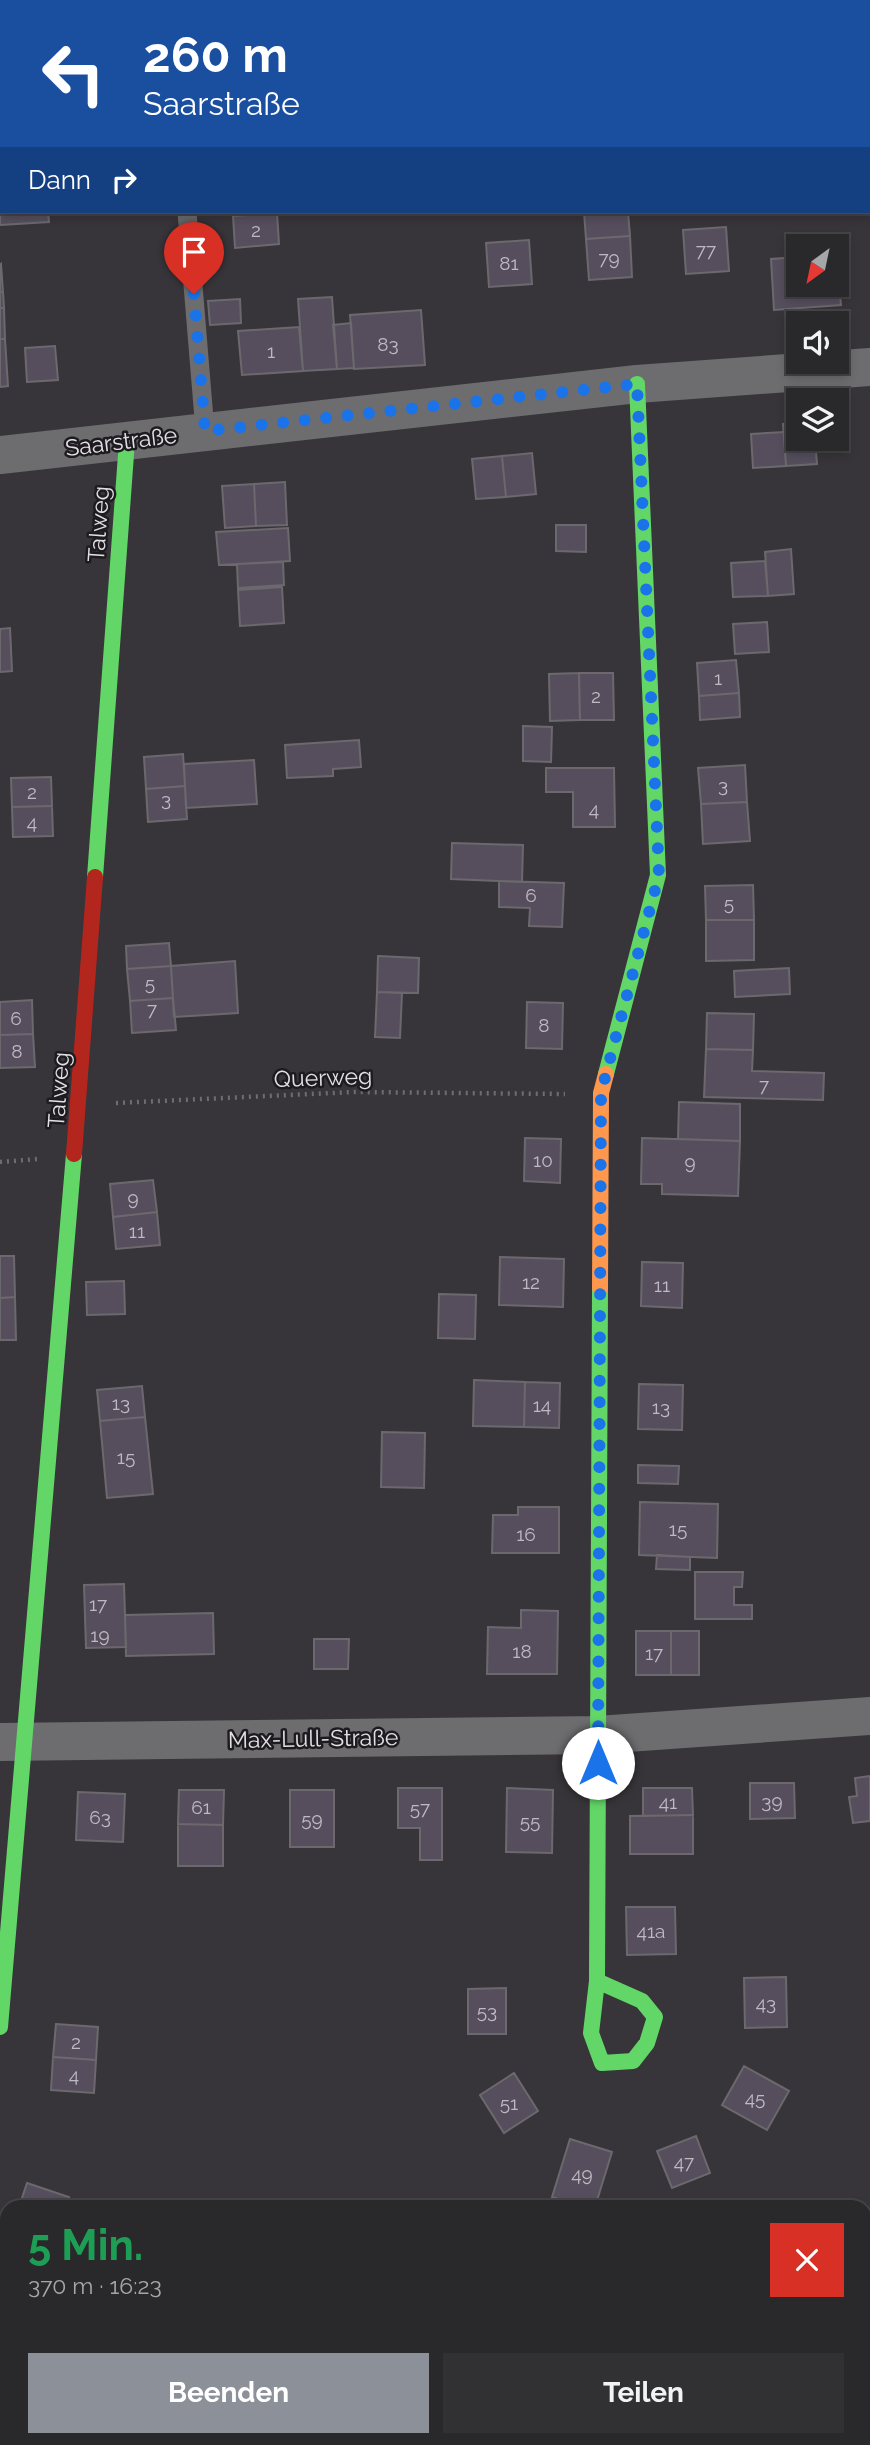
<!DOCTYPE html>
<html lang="de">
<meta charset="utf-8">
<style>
:root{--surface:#29282b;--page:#313033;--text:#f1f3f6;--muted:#a5a6a9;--line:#454447;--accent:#8c9099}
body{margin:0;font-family:Raleway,sans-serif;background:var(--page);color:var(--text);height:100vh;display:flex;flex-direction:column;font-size:26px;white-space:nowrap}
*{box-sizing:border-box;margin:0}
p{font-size:23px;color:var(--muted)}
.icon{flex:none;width:38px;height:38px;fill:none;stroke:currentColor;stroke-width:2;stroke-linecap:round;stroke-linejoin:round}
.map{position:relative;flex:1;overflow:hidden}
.drawer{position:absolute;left:0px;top:2200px;width:872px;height:247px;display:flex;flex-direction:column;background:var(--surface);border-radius:21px 21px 0 0;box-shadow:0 4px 10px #0003,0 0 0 2px var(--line)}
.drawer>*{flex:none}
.banner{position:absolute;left:0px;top:0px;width:872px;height:214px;box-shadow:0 4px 10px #0003,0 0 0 2px var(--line);background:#1a4fa0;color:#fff;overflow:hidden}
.needle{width:46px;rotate:213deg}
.controls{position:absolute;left:786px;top:234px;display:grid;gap:14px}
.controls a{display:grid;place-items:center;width:63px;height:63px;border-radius:0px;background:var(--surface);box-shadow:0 4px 10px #0003,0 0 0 2px var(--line);font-size:35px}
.pin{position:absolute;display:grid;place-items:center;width:60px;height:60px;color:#fff;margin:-72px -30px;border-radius:50% 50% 50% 0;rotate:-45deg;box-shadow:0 0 7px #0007}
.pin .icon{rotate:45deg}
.me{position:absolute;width:77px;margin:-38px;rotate:0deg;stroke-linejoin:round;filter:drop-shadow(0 0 5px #0008)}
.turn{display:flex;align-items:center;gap:24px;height:147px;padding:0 28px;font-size:32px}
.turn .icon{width:91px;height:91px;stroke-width:2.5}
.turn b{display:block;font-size:49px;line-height:60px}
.then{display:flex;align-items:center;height:66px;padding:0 28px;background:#0003;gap:14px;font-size:26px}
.round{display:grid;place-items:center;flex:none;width:74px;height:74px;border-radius:0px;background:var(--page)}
.overview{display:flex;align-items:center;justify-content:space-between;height:119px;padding:0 28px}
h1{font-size:42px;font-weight:700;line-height:52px;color:#1e9e55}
.cta{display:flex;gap:14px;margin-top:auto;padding:14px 28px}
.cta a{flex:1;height:80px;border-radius:0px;background:var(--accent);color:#fff;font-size:28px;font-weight:700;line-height:80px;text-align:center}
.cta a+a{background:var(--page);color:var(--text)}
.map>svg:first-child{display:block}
.building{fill:#564e5d;stroke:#6b696d;stroke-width:2}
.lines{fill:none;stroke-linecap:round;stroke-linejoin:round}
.path{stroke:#6e6e6f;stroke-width:4.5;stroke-dasharray:2 5;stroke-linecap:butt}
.lane{stroke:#6d6c6f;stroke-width:19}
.street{stroke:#6d6c6f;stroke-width:38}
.fast{stroke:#63d668;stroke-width:16}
.slow{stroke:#ff974d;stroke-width:16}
.jam{stroke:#b3261e;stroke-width:16}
.route{stroke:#1a73e8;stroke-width:12;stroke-dasharray:0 21.6}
.labels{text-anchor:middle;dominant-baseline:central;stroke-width:5;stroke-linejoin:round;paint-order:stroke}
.number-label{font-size:19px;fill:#bebac2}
.street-label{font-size:23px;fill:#e1dee4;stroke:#1d1b1f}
</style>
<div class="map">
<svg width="870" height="2445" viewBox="0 0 870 2445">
<rect width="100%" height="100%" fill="#373539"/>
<path class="building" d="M219 0H294V2H219Z
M0 122H2L0 169Z
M0 174 2 212H48L49 222 0 225Z
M584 212H628L630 236 586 239Z
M277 213 279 244 235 248 233 216Z
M726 227 729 271 686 274 683 230Z
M630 236 632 277 589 280 586 239Z
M529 240 532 284 489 287 486 243Z
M836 255 841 305 774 310 771 259 798 257V285H836Z
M1 264 3 292H0V265Z
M0 292H3L4 308H0Z
M332 297 337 369 303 371 298 299Z
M240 299 241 323 210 325 208 301Z
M0 308H4L5 339H0Z
M421 310 425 365 354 369 350 315Z
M351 323 354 368 337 369 333 325Z
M299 327 303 371 242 375 238 331Z
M0 339H5L8 386 0 387Z
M55 346 58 380 27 382 25 348Z
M798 423V439H815L817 464 786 466 783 424Z
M784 432 786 466 753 468 751 434Z
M532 453 536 494 506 497 502 456Z
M502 456 506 497 476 499 472 459Z
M285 482 287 525 256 526 254 484Z
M254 484 256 526 225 528 222 486Z
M556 525H586V552L556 551Z
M288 528 290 561 219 565 216 532Z
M791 549 794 594 768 596 765 552Z
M765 561 768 596 733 597 731 563Z
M283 562 284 585 238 588 237 564Z
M282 587 284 623 240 626 238 590Z
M767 622 769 652 735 654 733 624Z
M10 628 12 671 0 672V629Z
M736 660 739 693 699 696 697 663Z
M579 673 580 720 550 721 549 674Z
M579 673H613L614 720H580Z
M739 693 740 717 700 720 699 696Z
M523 726 552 727 551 762 523 761Z
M359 740 361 767 333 769V776L287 778 285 745Z
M183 754 185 786 146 789 144 757Z
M254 760 257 804 186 808 184 764Z
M745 765 747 802 701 804 698 768Z
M546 768H614L615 827H573V792H546Z
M51 777 52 806 12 807 11 778Z
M185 786 187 819 148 822 146 789Z
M747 802 750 841 703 844 701 804Z
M52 806 53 836 13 837 12 807Z
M452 843 523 845 522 882 451 879Z
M499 881 564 883 562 927 529 926 530 908 499 907Z
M753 885 754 920H706L705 886Z
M706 920H754V960L706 961Z
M169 943 171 966 127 969 126 946Z
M378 956 419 958 418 993 377 992Z
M235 961 238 1013 174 1017 171 966Z
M171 966 173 998 130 1001 127 969Z
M789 968 790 994 735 997 734 971Z
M377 992 402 993 400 1038 375 1037Z
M173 998 176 1030 132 1033 130 1001Z
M32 1000 33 1034 0 1035V1002Z
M527 1002 563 1003 562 1049 526 1048Z
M707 1013 754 1014 753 1050 706 1049Z
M33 1034 35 1067 0 1068V1035Z
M706 1049 753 1050 752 1071 824 1073 823 1100 704 1097Z
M679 1102 740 1104V1141L678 1139Z
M525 1138 561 1139 560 1183 524 1181Z
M642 1138 740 1141 738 1196 662 1194V1184H641Z
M153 1180 157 1212 113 1217 110 1184Z
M157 1212 160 1245 116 1249 113 1217Z
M0 1256H14L15 1297 0 1298Z
M500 1257 564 1259 563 1307 499 1305Z
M642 1262 683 1263 682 1308 641 1306Z
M124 1281 125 1314 87 1315 86 1282Z
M439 1294 476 1295 475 1339 438 1338Z
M15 1297 16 1340H0V1298Z
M474 1380 525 1382 524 1427 473 1426Z
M525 1382 560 1383 559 1428 524 1427Z
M639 1384 683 1385 682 1430 638 1429Z
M142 1386 145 1417 100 1421 97 1390Z
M145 1417 153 1494 107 1498 100 1421Z
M382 1432 425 1433 424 1488 381 1487Z
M638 1465 679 1466 678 1484 638 1483Z
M640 1502 718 1504 717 1558 639 1555Z
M518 1507H559V1553H492L493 1515H518Z
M657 1555 690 1557V1570L656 1569Z
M695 1572H743L742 1587H734V1605H752V1619H695Z
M124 1584 126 1647 86 1648 84 1585Z
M521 1610 558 1611 557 1674H487L488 1627 521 1628Z
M213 1613 214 1654 126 1656 125 1615Z
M636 1631H671V1675H636Z
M671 1631H699V1675H671Z
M314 1639H349L348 1669H314Z
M870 1776V1821L853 1823 849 1797 857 1796 855 1778Z
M750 1783H794L795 1818 750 1819Z
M398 1788H442V1860H420V1828H398Z
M507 1788 553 1790 552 1853 506 1852Z
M643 1788H692L693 1815 643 1816Z
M179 1790H224L223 1825 178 1824Z
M290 1790H334V1847H290Z
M78 1792 125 1794 123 1842 76 1840Z
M693 1815V1854H630V1816Z
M178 1824 223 1825V1866H178Z
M626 1907H675L676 1954 627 1955Z
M786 1977 787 2027 745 2028 744 1978Z
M506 1988V2034H468V1989Z
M56 2024 98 2027 96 2060 53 2057Z
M53 2057 96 2060 94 2093 51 2090Z
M744 2066 789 2091 767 2130 722 2105Z
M514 2073 538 2111 504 2133 480 2095Z
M696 2136 710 2173 672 2188 657 2151Z
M570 2139 612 2152 595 2207H583L552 2197Z
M27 2183 69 2197 65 2207H19Z
M0 2340 7 2342V2374L0 2372Z
M0 2372 7 2374 0 2393Z"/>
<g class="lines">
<path class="path" d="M116 1103 354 1092 565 1094
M0 1162 38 1159"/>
<path class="lane" d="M174 0V2
M187 212 205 431"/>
<path class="street" d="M0 455 637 384 870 367
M0 1742 598 1735 870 1716"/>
<path class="fast" d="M95 877 127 441
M606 1074 658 875 637 384
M597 1981 642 2001 655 2017 647 2043 633 2061 602 2063 591 2033 597 1981 600 1288
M0 2027 74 1154"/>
<path class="slow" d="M600 1288 601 1093 606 1074"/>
<path class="jam" d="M74 1154 95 877"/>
</g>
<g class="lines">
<path class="route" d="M194 294 205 431 637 384 659 875 601 1093 598 1763"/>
</g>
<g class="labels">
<g class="number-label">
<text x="256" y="230">2</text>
<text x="706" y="250">77</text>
<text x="609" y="258">79</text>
<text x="509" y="263">81</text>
<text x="388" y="344">83</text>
<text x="271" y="351">1</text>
<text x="718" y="678">1</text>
<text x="596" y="696">2</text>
<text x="723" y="785">3</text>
<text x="32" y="792">2</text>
<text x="166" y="799">3</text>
<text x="594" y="809">4</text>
<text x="32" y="822">4</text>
<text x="531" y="895">6</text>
<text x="729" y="903">5</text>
<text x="150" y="983">5</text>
<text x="152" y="1009">7</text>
<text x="16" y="1018">6</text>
<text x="544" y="1025">8</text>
<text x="17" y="1051">8</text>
<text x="764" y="1085">7</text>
<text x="543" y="1160">10</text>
<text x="690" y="1162">9</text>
<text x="133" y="1198">9</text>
<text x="137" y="1231">11</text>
<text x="531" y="1282">12</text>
<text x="662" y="1285">11</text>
<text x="121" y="1403">13</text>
<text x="542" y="1405">14</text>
<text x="661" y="1407">13</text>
<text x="126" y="1457">15</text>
<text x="678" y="1529">15</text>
<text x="526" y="1534">16</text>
<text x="98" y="1604">17</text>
<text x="100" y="1635">19</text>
<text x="522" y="1651">18</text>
<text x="654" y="1653">17</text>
<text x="772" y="1801">39</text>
<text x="668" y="1802">41</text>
<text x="201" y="1807">61</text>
<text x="420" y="1808">57</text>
<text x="100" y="1817">63</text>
<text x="312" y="1819">59</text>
<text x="530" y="1821">55</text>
<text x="651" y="1931">41a</text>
<text x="766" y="2003">43</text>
<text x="487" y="2011">53</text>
<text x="76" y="2042">2</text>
<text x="74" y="2075">4</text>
<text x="755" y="2098">45</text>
<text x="509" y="2103">51</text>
<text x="684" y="2162">47</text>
<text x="582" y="2174">49</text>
</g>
<g class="street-label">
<text transform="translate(121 441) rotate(-7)">Saarstraße</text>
<text transform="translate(98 524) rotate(-86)">Talweg</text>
<text transform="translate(323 1077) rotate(-2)">Querweg</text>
<text transform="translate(58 1090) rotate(-86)">Talweg</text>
<text transform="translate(313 1738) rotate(-1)">Max-Lull-Straße</text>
</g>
</g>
</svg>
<div class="controls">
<a><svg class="needle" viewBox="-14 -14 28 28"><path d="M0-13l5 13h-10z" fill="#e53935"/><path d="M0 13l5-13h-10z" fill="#a5a6a9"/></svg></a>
<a><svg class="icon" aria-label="sound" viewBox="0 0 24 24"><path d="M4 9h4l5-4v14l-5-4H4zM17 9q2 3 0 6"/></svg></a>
<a><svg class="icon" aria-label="layers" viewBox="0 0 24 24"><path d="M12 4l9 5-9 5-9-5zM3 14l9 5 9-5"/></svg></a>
</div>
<div class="pin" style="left:194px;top:294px;background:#d93025"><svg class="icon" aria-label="arrive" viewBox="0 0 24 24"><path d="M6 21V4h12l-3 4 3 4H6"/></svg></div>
<svg class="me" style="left:598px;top:1763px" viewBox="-20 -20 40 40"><circle r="19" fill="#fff"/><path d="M0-13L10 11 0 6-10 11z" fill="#1a73e8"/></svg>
<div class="banner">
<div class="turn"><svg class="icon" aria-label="left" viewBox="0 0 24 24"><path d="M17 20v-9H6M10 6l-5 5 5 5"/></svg><div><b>260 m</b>Saarstraße</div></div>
<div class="then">Dann<svg class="icon" aria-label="right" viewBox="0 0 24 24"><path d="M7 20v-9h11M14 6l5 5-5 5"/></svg></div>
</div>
<section class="drawer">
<div class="overview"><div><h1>5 Min.</h1><p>370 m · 16:23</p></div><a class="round" style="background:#d93025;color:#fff"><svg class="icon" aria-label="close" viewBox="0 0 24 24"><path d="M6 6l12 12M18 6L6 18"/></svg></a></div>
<div class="cta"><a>Beenden</a><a>Teilen</a></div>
</section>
</div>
